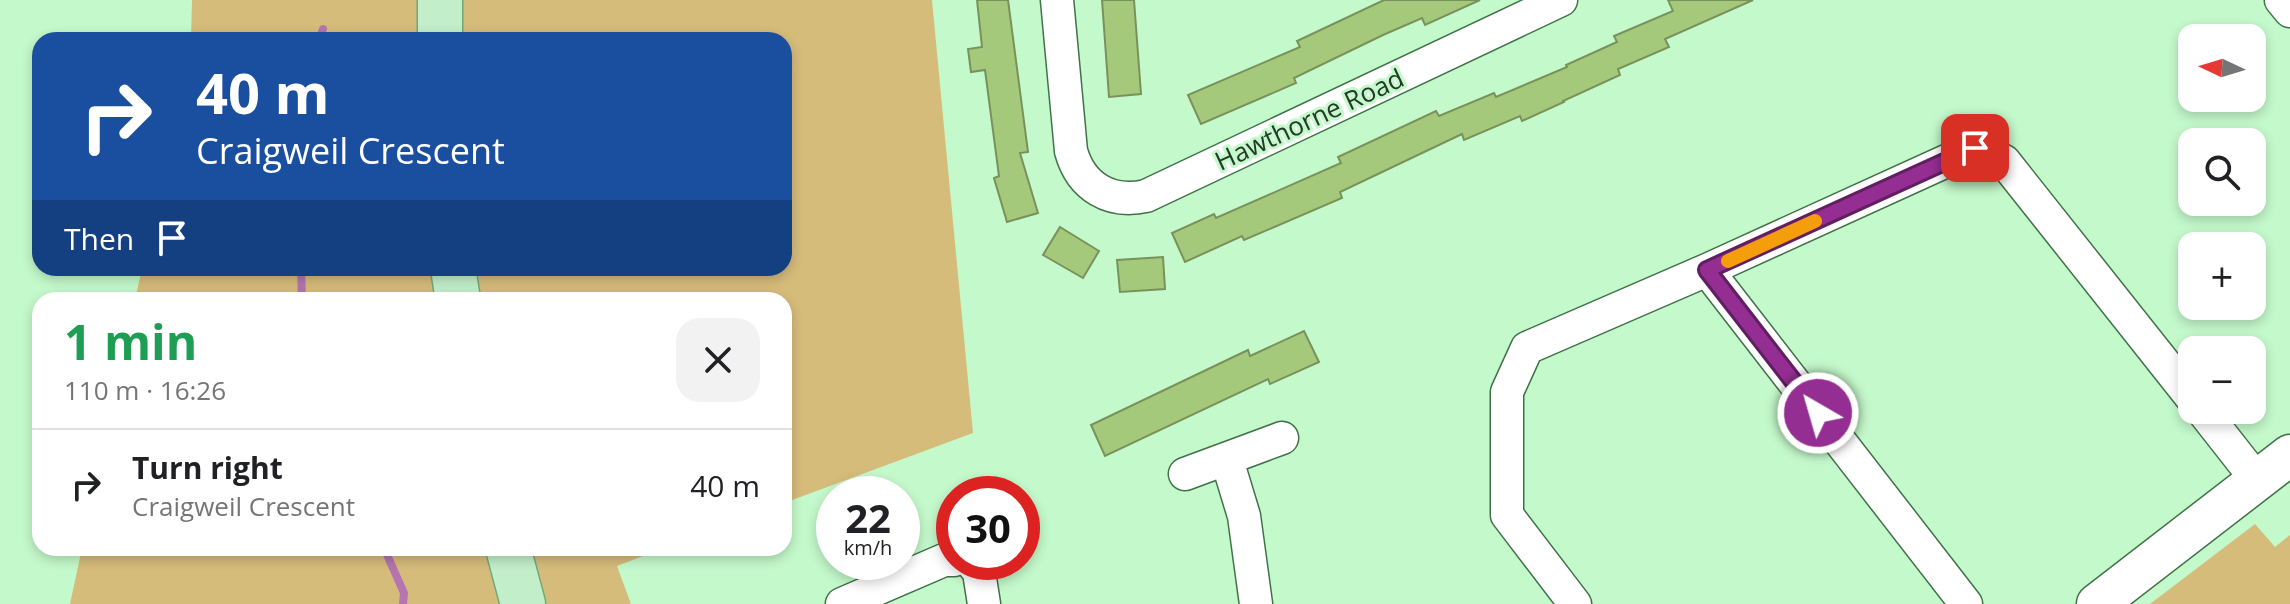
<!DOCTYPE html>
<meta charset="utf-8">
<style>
:root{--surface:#fff;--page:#f2f2f2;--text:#202124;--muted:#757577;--line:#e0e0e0}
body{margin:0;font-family:"Open Sans",sans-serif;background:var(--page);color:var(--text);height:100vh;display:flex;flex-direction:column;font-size:30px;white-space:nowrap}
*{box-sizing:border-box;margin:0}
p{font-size:26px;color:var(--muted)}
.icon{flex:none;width:44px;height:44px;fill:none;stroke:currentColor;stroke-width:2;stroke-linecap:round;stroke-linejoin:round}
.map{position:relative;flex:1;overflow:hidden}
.drawer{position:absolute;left:32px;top:292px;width:760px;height:264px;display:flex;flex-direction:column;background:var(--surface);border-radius:24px;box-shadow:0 4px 12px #0003}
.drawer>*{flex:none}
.banner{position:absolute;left:32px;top:32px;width:760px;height:244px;border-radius:24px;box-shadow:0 4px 12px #0003;background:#1a4fa0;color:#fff;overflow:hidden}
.needle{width:52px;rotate:274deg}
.controls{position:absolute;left:2178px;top:24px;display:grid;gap:16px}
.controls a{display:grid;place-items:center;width:88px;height:88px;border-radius:16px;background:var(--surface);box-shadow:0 4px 12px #0003;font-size:40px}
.speed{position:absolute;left:816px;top:476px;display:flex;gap:16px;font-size:40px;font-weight:700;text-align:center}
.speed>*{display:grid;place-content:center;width:104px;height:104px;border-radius:50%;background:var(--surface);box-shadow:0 4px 12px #0003;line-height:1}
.speed small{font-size:20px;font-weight:400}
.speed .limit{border:12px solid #d22;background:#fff;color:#111}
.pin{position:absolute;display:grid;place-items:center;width:68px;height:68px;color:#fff;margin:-34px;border-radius:16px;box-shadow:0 4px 12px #0006}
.me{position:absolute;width:88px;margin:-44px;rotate:322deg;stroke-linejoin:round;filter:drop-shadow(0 0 6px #0008)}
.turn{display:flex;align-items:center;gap:28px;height:168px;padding:0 32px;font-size:36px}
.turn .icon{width:104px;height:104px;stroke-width:2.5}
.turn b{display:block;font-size:56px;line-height:68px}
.then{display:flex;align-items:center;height:76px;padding:0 32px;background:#0003;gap:16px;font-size:30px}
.round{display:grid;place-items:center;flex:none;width:84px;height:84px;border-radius:24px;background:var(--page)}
.summary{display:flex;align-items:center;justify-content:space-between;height:136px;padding:0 32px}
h1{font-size:48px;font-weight:700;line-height:60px;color:#1e9e55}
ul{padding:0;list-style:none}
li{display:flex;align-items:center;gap:24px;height:112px;padding:0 32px;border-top:2px solid var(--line)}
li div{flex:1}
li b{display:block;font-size:30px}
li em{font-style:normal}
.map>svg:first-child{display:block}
.green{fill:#d6bc7b}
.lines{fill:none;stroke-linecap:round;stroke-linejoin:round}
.stream{stroke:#b475b0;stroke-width:8}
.building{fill:#a5c97a;stroke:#79925c;stroke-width:2}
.minor-casing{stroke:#417149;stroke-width:35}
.tertiary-casing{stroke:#417149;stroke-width:43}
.primary-casing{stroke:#71a87a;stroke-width:47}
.minor{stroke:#fff;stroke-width:32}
.tertiary{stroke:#fff;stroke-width:40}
.primary{stroke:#c2eeca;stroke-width:44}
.route-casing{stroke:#611e60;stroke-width:20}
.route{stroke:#952e93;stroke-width:14}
.slow{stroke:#f59e0b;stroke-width:14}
.labels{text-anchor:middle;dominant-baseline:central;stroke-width:6;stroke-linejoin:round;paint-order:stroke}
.street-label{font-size:26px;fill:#243927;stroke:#c4f9cb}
</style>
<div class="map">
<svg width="2290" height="604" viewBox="0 0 2290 604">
<rect width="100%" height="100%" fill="#c4f9cb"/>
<path class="green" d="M192 0H932L973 433 784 503V300H135L142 268H784V40H191Z
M2255 524 2275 547 2290 535V604H2150Z
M82 548H664L617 566 631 604H70Z"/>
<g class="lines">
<path class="stream" d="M319 40 323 29
M301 268 302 300
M384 548 404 593 403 604"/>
</g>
<path class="building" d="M977 0H1008L1028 152 1020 153 1038 213 1007 222 994 178 999 176 985 70 971 72 968 49 982 47Z
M1102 0H1134L1141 94 1109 97Z
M1384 0H1480L1425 25 1422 18 1383 35 1294 78 1296 83 1201 124 1188 95 1300 47 1297 41Z
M1668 0H1753L1665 39 1669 47 1618 69 1620 75 1563 101 1564 102 1522 121 1520 116 1464 140 1462 134 1340 192 1342 198 1244 240 1242 236 1185 262 1172 233 1214 214 1216 218 1341 163 1338 157 1436 111 1439 116 1494 93 1496 97 1567 67 1566 65 1617 42 1614 36 1673 11Z
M1060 227 1099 251 1083 278 1043 255Z
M1163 257 1165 289 1120 292 1117 260Z
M1304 331 1319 362 1270 384 1268 379 1105 456 1091 425 1248 350 1250 356Z"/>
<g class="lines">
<g class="minor-casing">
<path id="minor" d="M1057 0 1071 151C1081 187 1110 204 1146 196L1561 0
M2281 0 2290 11
M1707 270 1966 604
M2202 410 2257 480
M1227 460 1244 516 1256 604
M1185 474 1282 438
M971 562 979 572 984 604
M842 604 944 560H954
M1575 604 1507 515V392L1527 348 1707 270 1975 148 2004 161 2192 398"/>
</g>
<g class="tertiary-casing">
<path id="tertiary" d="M2097 604 2290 455"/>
</g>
<g class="primary-casing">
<path id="primary" d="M440 40V0
M453 268 458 300
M508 548 523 604"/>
</g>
<use href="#minor" class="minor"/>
<use href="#tertiary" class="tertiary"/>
<use href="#primary" class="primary"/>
</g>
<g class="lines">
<g class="route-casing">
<path id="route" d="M1818 413 1707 270 1975 148"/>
</g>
<use href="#route" class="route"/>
<path class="slow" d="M1728 261 1815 221"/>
</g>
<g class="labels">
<g class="street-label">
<text transform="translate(1309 119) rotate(-25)">Hawthorne Road</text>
</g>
</g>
</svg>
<div class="controls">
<a><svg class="needle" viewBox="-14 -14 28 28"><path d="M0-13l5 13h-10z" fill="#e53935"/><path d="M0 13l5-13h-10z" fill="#757577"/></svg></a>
<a><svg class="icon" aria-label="search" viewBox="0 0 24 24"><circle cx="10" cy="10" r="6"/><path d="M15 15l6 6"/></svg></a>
<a>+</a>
<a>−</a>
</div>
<div class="speed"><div>22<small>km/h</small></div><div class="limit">30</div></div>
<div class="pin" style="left:1975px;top:148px;background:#d93025"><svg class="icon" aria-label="arrive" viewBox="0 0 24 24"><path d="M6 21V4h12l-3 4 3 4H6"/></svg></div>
<svg class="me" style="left:1818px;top:413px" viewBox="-20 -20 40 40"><circle r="17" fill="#952e93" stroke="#fff" stroke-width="3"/><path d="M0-11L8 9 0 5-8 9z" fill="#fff"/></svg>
<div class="banner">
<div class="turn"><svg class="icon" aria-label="right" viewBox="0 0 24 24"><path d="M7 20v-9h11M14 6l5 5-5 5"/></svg><div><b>40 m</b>Craigweil Crescent</div></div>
<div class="then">Then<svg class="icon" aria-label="arrive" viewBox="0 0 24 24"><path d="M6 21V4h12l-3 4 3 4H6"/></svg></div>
</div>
<section class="drawer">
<div class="summary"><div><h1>1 min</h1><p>110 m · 16:26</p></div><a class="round"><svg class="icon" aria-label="close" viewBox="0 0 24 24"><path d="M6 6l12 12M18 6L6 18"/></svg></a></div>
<ul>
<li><svg class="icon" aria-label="right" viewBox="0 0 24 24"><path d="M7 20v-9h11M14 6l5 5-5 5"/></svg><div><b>Turn right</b><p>Craigweil Crescent</p></div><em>40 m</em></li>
</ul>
</section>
</div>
